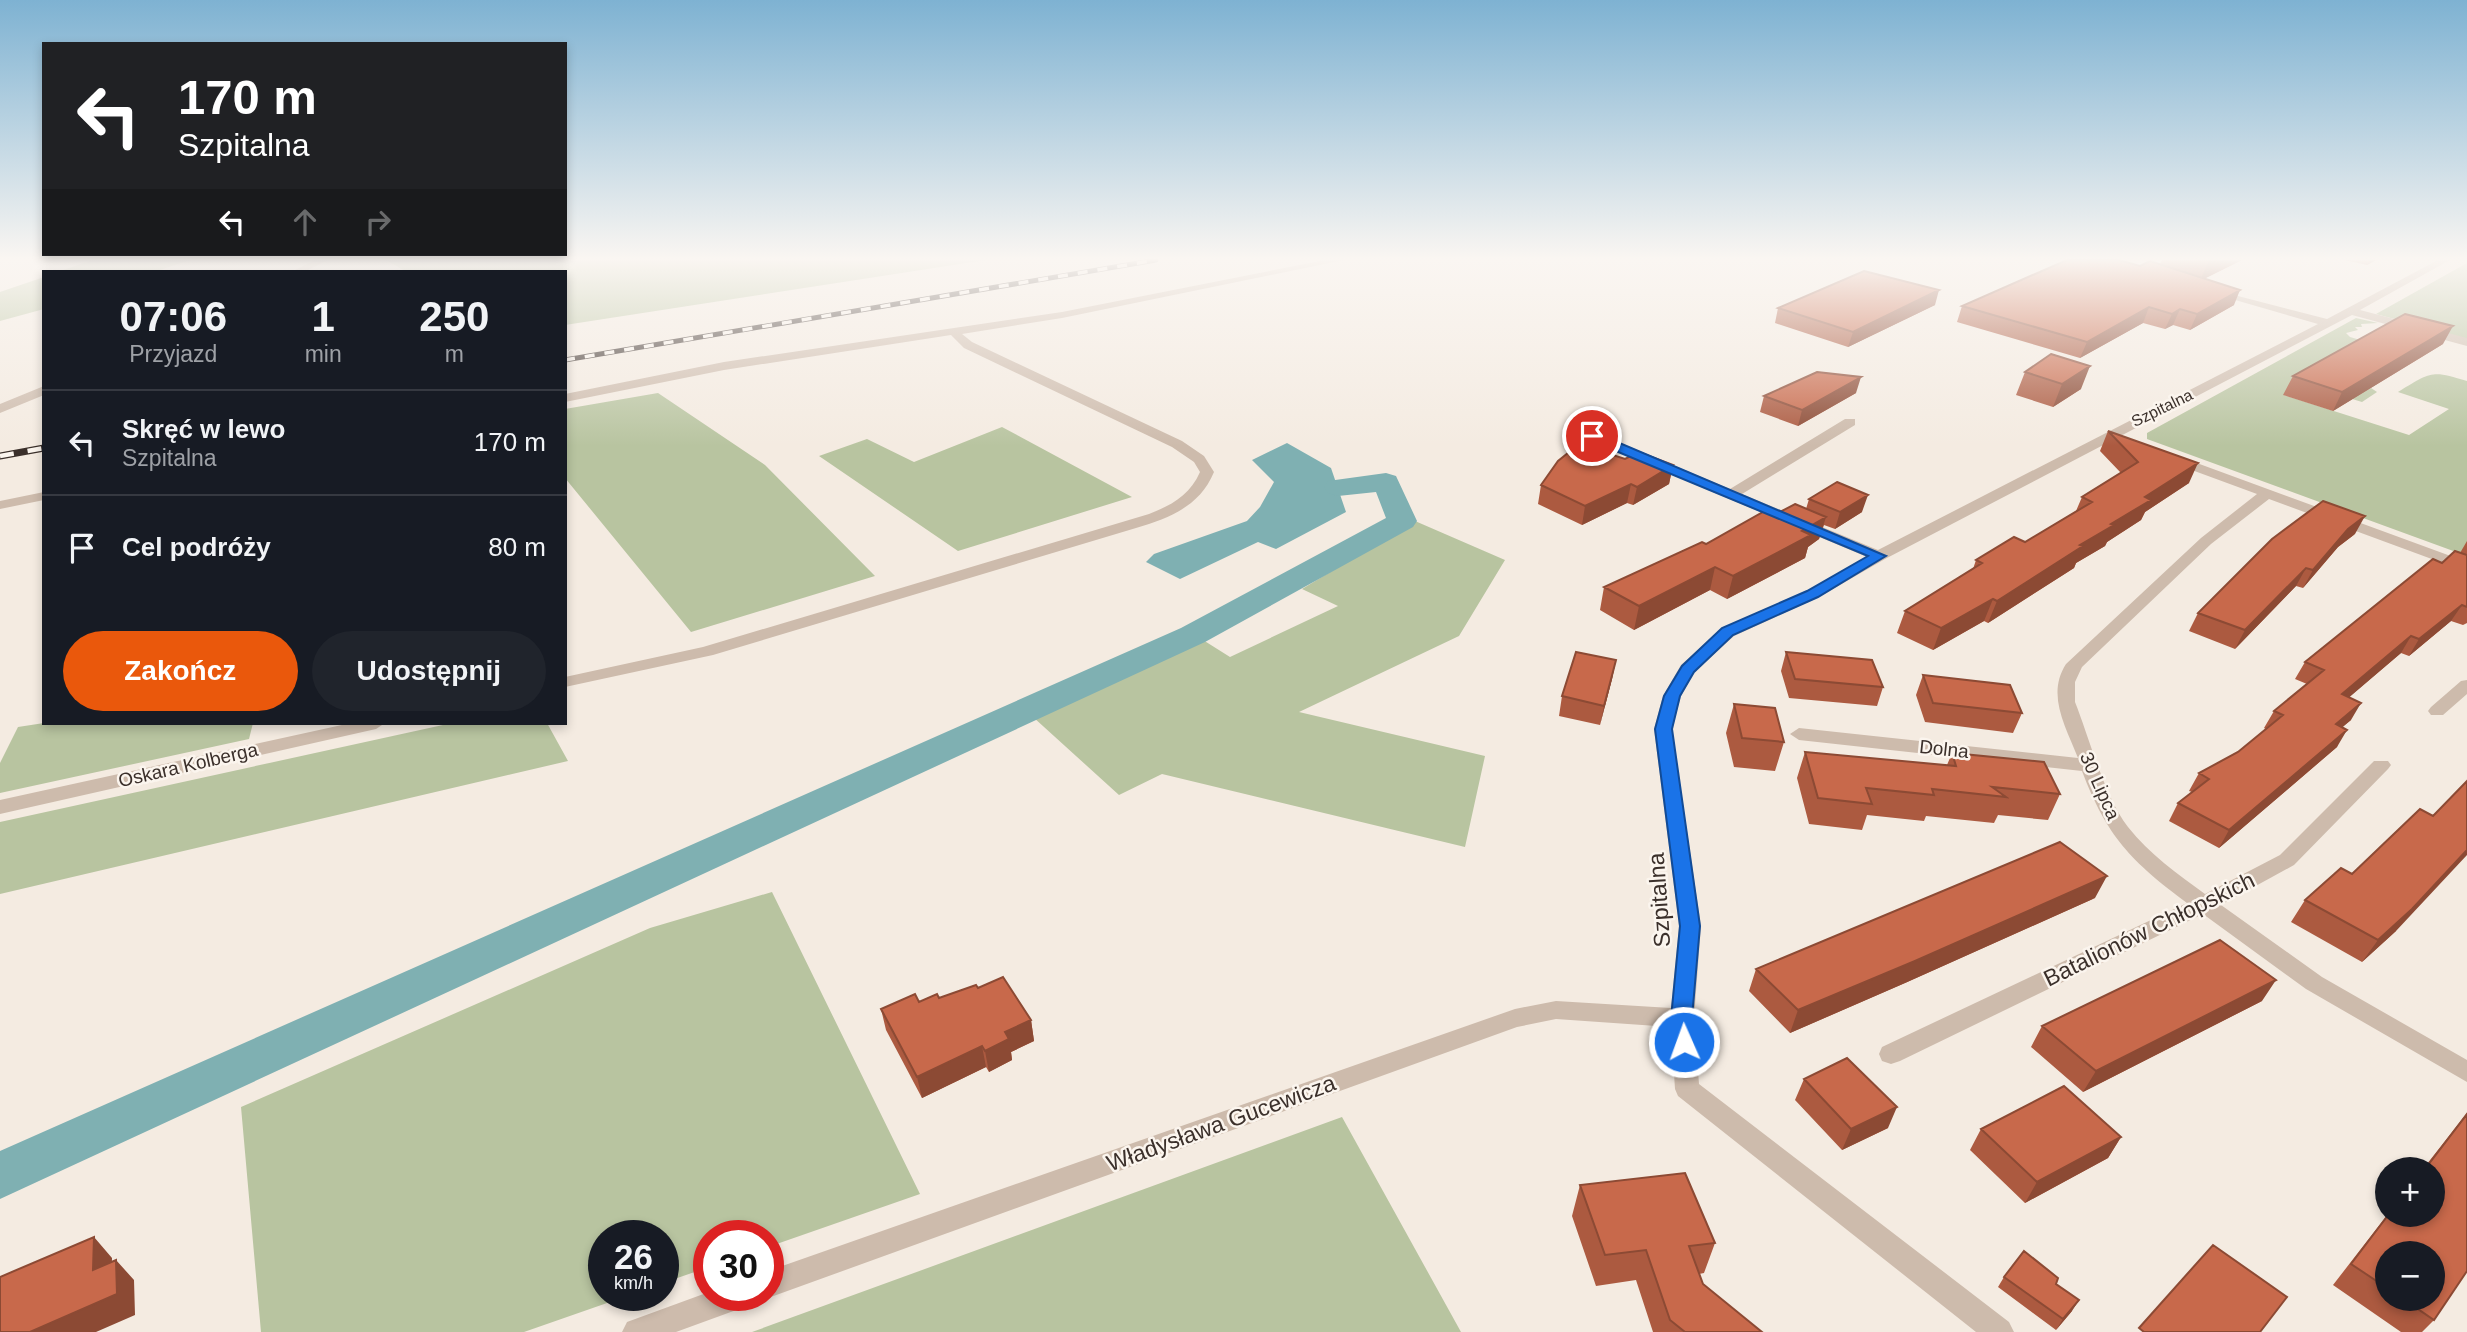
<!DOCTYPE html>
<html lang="pl">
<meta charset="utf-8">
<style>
:root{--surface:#171b24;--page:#20242c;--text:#f1f3f6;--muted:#9ea1a6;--line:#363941;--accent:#ea580c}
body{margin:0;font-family:Helvetica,sans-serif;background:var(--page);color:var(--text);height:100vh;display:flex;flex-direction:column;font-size:26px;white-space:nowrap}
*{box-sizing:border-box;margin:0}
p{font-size:23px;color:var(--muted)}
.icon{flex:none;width:38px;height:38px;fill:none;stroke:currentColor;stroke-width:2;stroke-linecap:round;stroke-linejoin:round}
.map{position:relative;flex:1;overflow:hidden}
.panel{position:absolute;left:42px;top:270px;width:525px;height:455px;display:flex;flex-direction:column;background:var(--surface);border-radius:0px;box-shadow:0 4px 10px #0003}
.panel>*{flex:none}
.hud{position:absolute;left:42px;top:42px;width:525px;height:214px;border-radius:0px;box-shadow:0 4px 10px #0003;background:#202124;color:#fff;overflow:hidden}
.buttons{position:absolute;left:2375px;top:1157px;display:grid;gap:14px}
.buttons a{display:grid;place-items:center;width:70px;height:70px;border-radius:50%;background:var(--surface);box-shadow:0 4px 10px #0003;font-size:35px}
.speed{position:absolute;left:588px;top:1220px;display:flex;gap:14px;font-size:35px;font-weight:700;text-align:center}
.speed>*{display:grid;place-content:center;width:91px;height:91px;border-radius:50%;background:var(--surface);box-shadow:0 4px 10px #0003;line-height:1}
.speed small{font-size:18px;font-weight:400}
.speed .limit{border:10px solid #d22;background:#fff;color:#111}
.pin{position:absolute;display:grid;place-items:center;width:60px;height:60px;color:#fff;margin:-30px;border:4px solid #fff;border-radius:50%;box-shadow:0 2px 7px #0007}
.me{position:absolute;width:77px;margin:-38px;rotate:358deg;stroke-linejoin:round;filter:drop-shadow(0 0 5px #0008)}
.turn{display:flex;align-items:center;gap:24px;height:147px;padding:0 21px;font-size:32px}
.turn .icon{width:91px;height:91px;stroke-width:2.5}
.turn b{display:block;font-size:49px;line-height:60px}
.lanes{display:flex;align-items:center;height:66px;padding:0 21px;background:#0003;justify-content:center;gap:35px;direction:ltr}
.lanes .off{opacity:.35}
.eta{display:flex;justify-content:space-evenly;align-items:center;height:119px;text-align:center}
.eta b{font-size:42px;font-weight:800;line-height:49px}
.button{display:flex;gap:14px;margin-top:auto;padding:14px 21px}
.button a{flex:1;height:80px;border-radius:42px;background:var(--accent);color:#fff;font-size:28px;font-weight:800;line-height:80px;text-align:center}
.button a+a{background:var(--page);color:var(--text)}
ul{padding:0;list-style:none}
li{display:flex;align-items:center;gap:21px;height:105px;padding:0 21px;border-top:2px solid var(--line)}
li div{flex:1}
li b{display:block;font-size:26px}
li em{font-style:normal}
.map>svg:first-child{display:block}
.green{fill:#b8c4a0}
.water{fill:#7fb0b2}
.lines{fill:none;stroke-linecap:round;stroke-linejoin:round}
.canal{fill:#7fb0b2;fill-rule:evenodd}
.minor{fill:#cdbbac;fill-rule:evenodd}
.rail-far1-casing{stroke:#3b302b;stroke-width:5}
.rail-casing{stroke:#3b302b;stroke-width:7}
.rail-far1{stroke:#fbf5ee;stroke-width:3.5;stroke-dasharray:10;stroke-linecap:butt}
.rail{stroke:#fbf5ee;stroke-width:4.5;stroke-dasharray:14;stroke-linecap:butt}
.wall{fill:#ac5a40;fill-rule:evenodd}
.shaded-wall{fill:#8c4a34}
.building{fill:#c8694b;stroke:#8c4a34;stroke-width:2}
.route{fill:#1a73e8;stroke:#114b97;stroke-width:2}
.labels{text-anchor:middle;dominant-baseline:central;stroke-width:5;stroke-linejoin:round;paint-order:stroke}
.far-street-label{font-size:16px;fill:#3b302b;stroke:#fbf5ee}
.street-label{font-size:19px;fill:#3b302b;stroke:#fbf5ee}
.near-street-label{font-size:23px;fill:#3b302b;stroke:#fbf5ee}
</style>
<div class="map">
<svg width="2467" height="1332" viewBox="0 0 2467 1332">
<rect width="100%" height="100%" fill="#f4ebe1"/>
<path class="green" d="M93 260H190L157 271H60Z
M386 260H986L565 325V271H405Z
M2467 263V339L2376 314Z
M44 277V309L0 321V292Z
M2356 318 2378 323 2361 324 2362 327H2355L2358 330 2346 333 2350 337 2374 344 2359 394 2371 388 2377 392 2362 402 2303 384 2284 395 2409 435 2449 409 2398 392C2433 370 2433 371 2467 381V556L2147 439V433Z
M658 393 765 465 875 576 691 632 565 478V409Z
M1002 427 1132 497 958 551 819 456 867 439 914 462Z
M1415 521 1505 560 1459 636 1299 712 1485 756 1465 847 1162 774 1119 795 1033 717 1203 640 1230 657 1338 606 1302 589Z
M44 723H253L249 739 0 793V763L18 727Z
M452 723H547L568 761 0 894V822Z
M772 892 920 1194 768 1247V1236H709V1267L663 1283V1236H604V1295H630L524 1332H261L241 1107 650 928Z
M1342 1117 1461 1332H752Z"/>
<path class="water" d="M1287 443 1331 468 1346 512 1276 549 1258 542 1180 579 1146 562 1154 554 1247 521 1260 507 1274 482 1252 460Z"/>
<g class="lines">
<path class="canal" d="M1386 473 1396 476 1417 521 1413 527 1205 642 0 1199V1151L1181 628 1386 518 1376 492 1338 496 1328 493 1324 487 1328 481Z"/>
<path class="minor" d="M315 260H328L306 271H293Z
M1325 260H1344L1062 318 962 334 972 342 1182 441 1204 456 1214 472C1200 506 1170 518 1136 528L713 655 565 687V677L703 647 1149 514C1172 505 1190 495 1200 472L1194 462 1172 447 964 348 951 335 724 370 565 402V394L724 362 1062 312Z
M2438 260H2450L2360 310 2467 338V346L2352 315 1885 559 1819 597 1734 636 1694 672 1681 696 1672 729 1701 926 1694 1018 1699 1084 2009 1322 2014 1332H1976L1678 1096 1675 1089 1671 1027 1556 1019 1517 1027 768 1298 759 1295H768V1271L1515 1009 1556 1001 1671 1008 1679 926 1654 729 1663 696 1681 665 1722 628 1807 591 1867 557 1587 439V433H1597L1730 489 1845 419H1855V425L1742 494 1878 550 2318 324 2211 293V289L2327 319Z
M44 386V395L0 413V404Z
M2175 455 2467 562V572L2269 499 2211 544 2082 667 2075 682V702C2089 737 2105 798 2128 827 2149 854 2178 874 2205 894L2280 855 2374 761H2388L2391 765 2388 769 2294 865 2221 905 2322 977 2467 1060V1082L2306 989 2203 914 1900 1061 1891 1064 1882 1061 1879 1054 1882 1047 2187 903C2131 861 2107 837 2082 771L1799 740 1790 734 1799 728 2078 758C2066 727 2046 695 2066 664L2201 538 2257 494 2170 462 2168 459Z
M44 492V500L0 509V501Z
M2467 680V694L2443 715H2431L2428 711 2431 707 2461 681Z
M351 723H385L376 729 0 814V800Z
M709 1292V1295H754L750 1305 676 1332H622L627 1322Z"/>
<g class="rail-far1-casing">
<path id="rail-far1" d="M565 360 1156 260"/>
</g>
<g class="rail-casing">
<path id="rail" d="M0 456 44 448"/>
</g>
<use href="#rail-far1" class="rail-far1"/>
<use href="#rail" class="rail"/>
</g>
<path class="wall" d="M2162 260H2242L2205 278 2234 305 2190 330 2173 325 2165 329 2143 323 2080 358 1957 322 1962 306 2140 266 2160 264Z
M2345 260H2376L2367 265Z
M1935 305 1848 347 1775 323 1778 308Z
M2443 344 2333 411 2283 395 2293 376Z
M2025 372 2081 389 2053 407 2016 395Z
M1856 393 1798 426 1760 412 1764 396Z
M2108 431 2189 483 2145 512 2141 520 2107 542 2105 546 2076 563 2074 568 1988 623 1984 621 1933 650 1897 633 1905 611 1973 569 1976 560 2025 542 2076 511 2082 497 2121 473 2100 451Z
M1625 459 1673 465 1669 484 1633 505 1627 503 1582 525 1538 504 1541 485Z
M1809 499 1862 512 1835 529 1824 525 1819 539 1808 547 1805 558 1727 599 1710 590 1634 630 1600 610 1604 587 1780 512 1806 509Z
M2355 534 2338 547 2303 588 2296 586 2235 649 2189 631 2198 613Z
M2467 541V623L2463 625 2451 621 2409 656 2401 653 2349 697 2351 720 2342 727 2337 747 2219 848 2169 821 2178 803 2192 792 2189 791 2199 773 2238 752 2266 729 2264 728 2274 711 2307 684 2295 679 2305 662 2442 563 2460 553Z
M1786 652 1883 687 1877 706 1789 698 1781 671Z
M1616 660 1612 679 1600 725 1559 716 1562 696Z
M1923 675 2022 713 2013 733 1925 722 1916 695Z
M1734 704 1784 742 1775 771 1734 767 1726 733Z
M1805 752 1947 765 1952 753 2060 794 2048 820 1998 815 1994 823 1926 816 1924 821 1867 815 1862 830 1809 824 1797 778Z
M2095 898 1905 983 1790 1033 1749 991 1756 969Z
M2305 900 2396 931 2362 962 2291 922Z
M978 988 1031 1020 1034 1041 1011 1052 1012 1060 989 1072 986 1067 922 1098 886 1030 881 1009 939 998Z
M2262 1001 2083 1092 2031 1047 2042 1026Z
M1804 1079 1888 1128 1842 1150 1795 1100Z
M2467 1113V1271L2434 1320 2422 1332H2401L2333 1285 2388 1214H2432V1169H2423ZM2387 1253 2432 1298H2387Z
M1981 1129 2121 1137 2108 1158 2025 1203 1970 1150Z
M1580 1185 1715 1243 1704 1273 1699 1274 1703 1284 1762 1332H1653L1636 1280 1596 1286 1572 1216Z
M2004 1277 2056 1284 2072 1311 2056 1330 1998 1287Z"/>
<path class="shaded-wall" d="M2209 260H2242L2200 281Z
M2370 260H2376L2367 265Z
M1939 290 1935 305 1848 347 1853 332Z
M2240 290 2234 305 2190 330 2197 314Z
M2149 307 2143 323 2080 358 2087 342Z
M2180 309 2173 325 2165 329 2172 314Z
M2453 326 2443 344 2333 411 2342 392Z
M2090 366 2081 389 2053 407 2062 384Z
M1861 377 1856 393 1798 426 1802 410Z
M2198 463 2189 483 2145 512 2141 520 2107 542 2105 546 2076 563 2074 568 1988 623 1997 601 2111 524 2145 497Z
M1673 465 1669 484 1633 505 1637 487Z
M1631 484 1627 503 1582 525 1585 506Z
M1868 495 1862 512 1835 529 1840 512Z
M2365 516 2355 534 2338 547 2303 588 2313 570 2348 529Z
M1826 517 1819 539 1808 547 1805 558 1727 599 1733 576Z
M1715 567 1710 590 1634 630 1639 606Z
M2306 568 2296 586 2235 649 2245 630Z
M1993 599 1984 621 1933 650 1941 628Z
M2462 605 2451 621 2409 656 2419 639Z
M2411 636 2401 653 2332 712 2342 694Z
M1616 660 1612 679 1600 725 1604 706Z
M2361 703 2351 720 2325 742 2336 724Z
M2347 730 2337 747 2219 848 2229 830Z
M2467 850V855L2396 931 2362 962 2378 940Z
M2107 876 2095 898 1905 983 1790 1033 1798 1010Z
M2276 980 2262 1001 2083 1092 2096 1071Z
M1031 1020 1034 1041 1011 1052 1012 1060 989 1072 985 1051 1005 1032Z
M982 1046 986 1067 922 1098 917 1077Z
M1897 1107 1888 1128 1842 1150 1851 1129Z
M2121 1137 2108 1158 2025 1203 2037 1182Z
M94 1237 112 1258 111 1291 93 1270Z
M116 1260 134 1280 135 1315 96 1332H30Z
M2079 1300 2072 1311 2056 1330 2063 1319Z"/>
<path class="building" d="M2067 260H2119L2140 266 2150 261 2240 290 2197 314 2180 309 2172 314 2149 307 2087 342 1962 306Z
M1864 271 1939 290 1853 332 1778 308Z
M2405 314 2453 326 2342 392 2293 376Z
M2051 354 2090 366 2062 384 2025 372Z
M1817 372 1861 377 1802 410 1764 396Z
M2108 431 2198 463 2145 497 2151 500 2111 524 2114 525 2080 545 2083 546 1997 601 1993 599 1941 628 1905 611 1982 563 1976 560 2014 537 2025 542 2092 502 2082 497 2138 462Z
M1579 444 1625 459 1639 452 1673 465 1637 487 1631 484 1585 506 1541 485 1558 461Z
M1837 482 1868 495 1840 512 1809 499Z
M2323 501 2365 516 2348 529 2313 570 2306 568 2245 630 2198 613 2272 539Z
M1795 504 1826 517 1802 531 1811 535 1733 576 1715 567 1639 606 1604 587 1702 542 1706 544 1770 508 1780 512Z
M2455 551 2467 555V607L2462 605 2419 639 2411 636 2342 694 2361 703 2336 724 2347 730 2229 830 2178 803 2209 779 2199 773 2238 752 2283 715 2274 711 2324 670 2305 662 2433 559 2442 563Z
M1576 652 1616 660 1604 706 1562 696Z
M1786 652 1872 660 1883 687 1795 679Z
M1923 675 2010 685 2022 713 1933 703Z
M1734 704 1775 708 1784 742 1742 738Z
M1805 752 1956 766 1952 753 2044 762 2060 794 1992 787 2006 797 1932 789 1934 795 1866 788 1872 804 1818 798Z
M2467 781V850L2412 909 2378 940 2305 900 2341 868 2352 874 2420 809 2433 816Z
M2060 842 2107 876 1915 961 1798 1010 1756 969Z
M2220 940 2276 980 2096 1071 2042 1026Z
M1003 977 1031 1020 1005 1032 1009 1039 985 1051 982 1046 917 1077 881 1009 915 994 919 1002 937 994 939 998 976 985 978 988Z
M1847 1058 1897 1107 1851 1129 1804 1079Z
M2064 1086 2121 1137 2037 1182 1981 1129Z
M2467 1114V1271L2434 1320 2402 1298H2432V1253H2387V1288L2351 1264 2389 1214H2432V1169H2425Z
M1685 1173 1715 1243 1689 1246 1703 1284 1762 1332H1685L1670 1320 1646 1250 1605 1255 1580 1185Z
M94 1237 93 1270 116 1260 117 1294 30 1332H0V1277Z
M2213 1245 2287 1297 2260 1332H2144L2139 1328Z
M2024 1251 2058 1278 2056 1284 2079 1300 2063 1319 2004 1277Z"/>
<linearGradient id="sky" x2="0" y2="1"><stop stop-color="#7eb2d2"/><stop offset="0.58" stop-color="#faf6f2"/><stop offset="1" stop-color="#faf6f2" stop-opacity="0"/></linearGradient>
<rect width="2467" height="446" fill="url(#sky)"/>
<path class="route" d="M1587 433H1596L1886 556 1818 597 1733 635 1694 672 1680 696 1672 729 1700 926 1692 1018 1694 1042 1691 1048 1684 1051 1676 1048 1671 1018 1680 926 1655 729 1664 696 1682 666 1722 628 1807 591 1868 556 1587 439Z"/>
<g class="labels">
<g class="far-street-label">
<text transform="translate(2162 408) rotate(-26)">Szpitalna</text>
</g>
<g class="street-label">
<text transform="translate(1944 749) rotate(6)">Dolna</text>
<text transform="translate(188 765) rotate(-13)">Oskara Kolberga</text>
<text transform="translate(2100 786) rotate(66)">30 Lipca</text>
</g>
<g class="near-street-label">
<text transform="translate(1659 900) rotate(-94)">Szpitalna</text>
<text transform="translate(2149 929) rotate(-26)">Batalionów Chłopskich</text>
<text transform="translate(1221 1123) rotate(-20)">Władysława Gucewicza</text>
</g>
</g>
</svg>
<div class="buttons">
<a>+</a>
<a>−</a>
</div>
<div class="speed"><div>26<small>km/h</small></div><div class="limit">30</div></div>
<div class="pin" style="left:1592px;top:436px;background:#d93025"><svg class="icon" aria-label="arrive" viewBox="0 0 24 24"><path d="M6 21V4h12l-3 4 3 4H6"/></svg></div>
<svg class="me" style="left:1684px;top:1042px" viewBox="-20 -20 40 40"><circle r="17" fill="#1a73e8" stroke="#fff" stroke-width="3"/><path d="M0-11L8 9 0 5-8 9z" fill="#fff"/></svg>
<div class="hud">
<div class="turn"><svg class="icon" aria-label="left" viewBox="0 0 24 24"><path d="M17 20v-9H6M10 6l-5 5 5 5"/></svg><div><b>170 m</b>Szpitalna</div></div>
<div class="lanes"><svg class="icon" aria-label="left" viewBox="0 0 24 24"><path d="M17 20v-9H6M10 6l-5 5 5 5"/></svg><svg class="icon off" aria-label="ahead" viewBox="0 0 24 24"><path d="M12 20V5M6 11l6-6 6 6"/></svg><svg class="icon off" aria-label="right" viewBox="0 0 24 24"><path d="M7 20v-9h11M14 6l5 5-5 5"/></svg></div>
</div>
<section class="panel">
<div class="eta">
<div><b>07:06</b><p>Przyjazd</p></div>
<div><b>1</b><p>min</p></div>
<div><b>250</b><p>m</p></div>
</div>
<ul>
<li><svg class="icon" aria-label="left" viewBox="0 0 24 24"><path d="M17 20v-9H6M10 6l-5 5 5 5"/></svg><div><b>Skręć w lewo</b><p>Szpitalna</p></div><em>170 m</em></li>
<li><svg class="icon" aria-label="arrive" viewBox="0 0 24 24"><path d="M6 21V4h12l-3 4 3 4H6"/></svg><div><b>Cel podróży</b></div><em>80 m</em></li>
</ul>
<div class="button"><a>Zakończ</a><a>Udostępnij</a></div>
</section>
</div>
